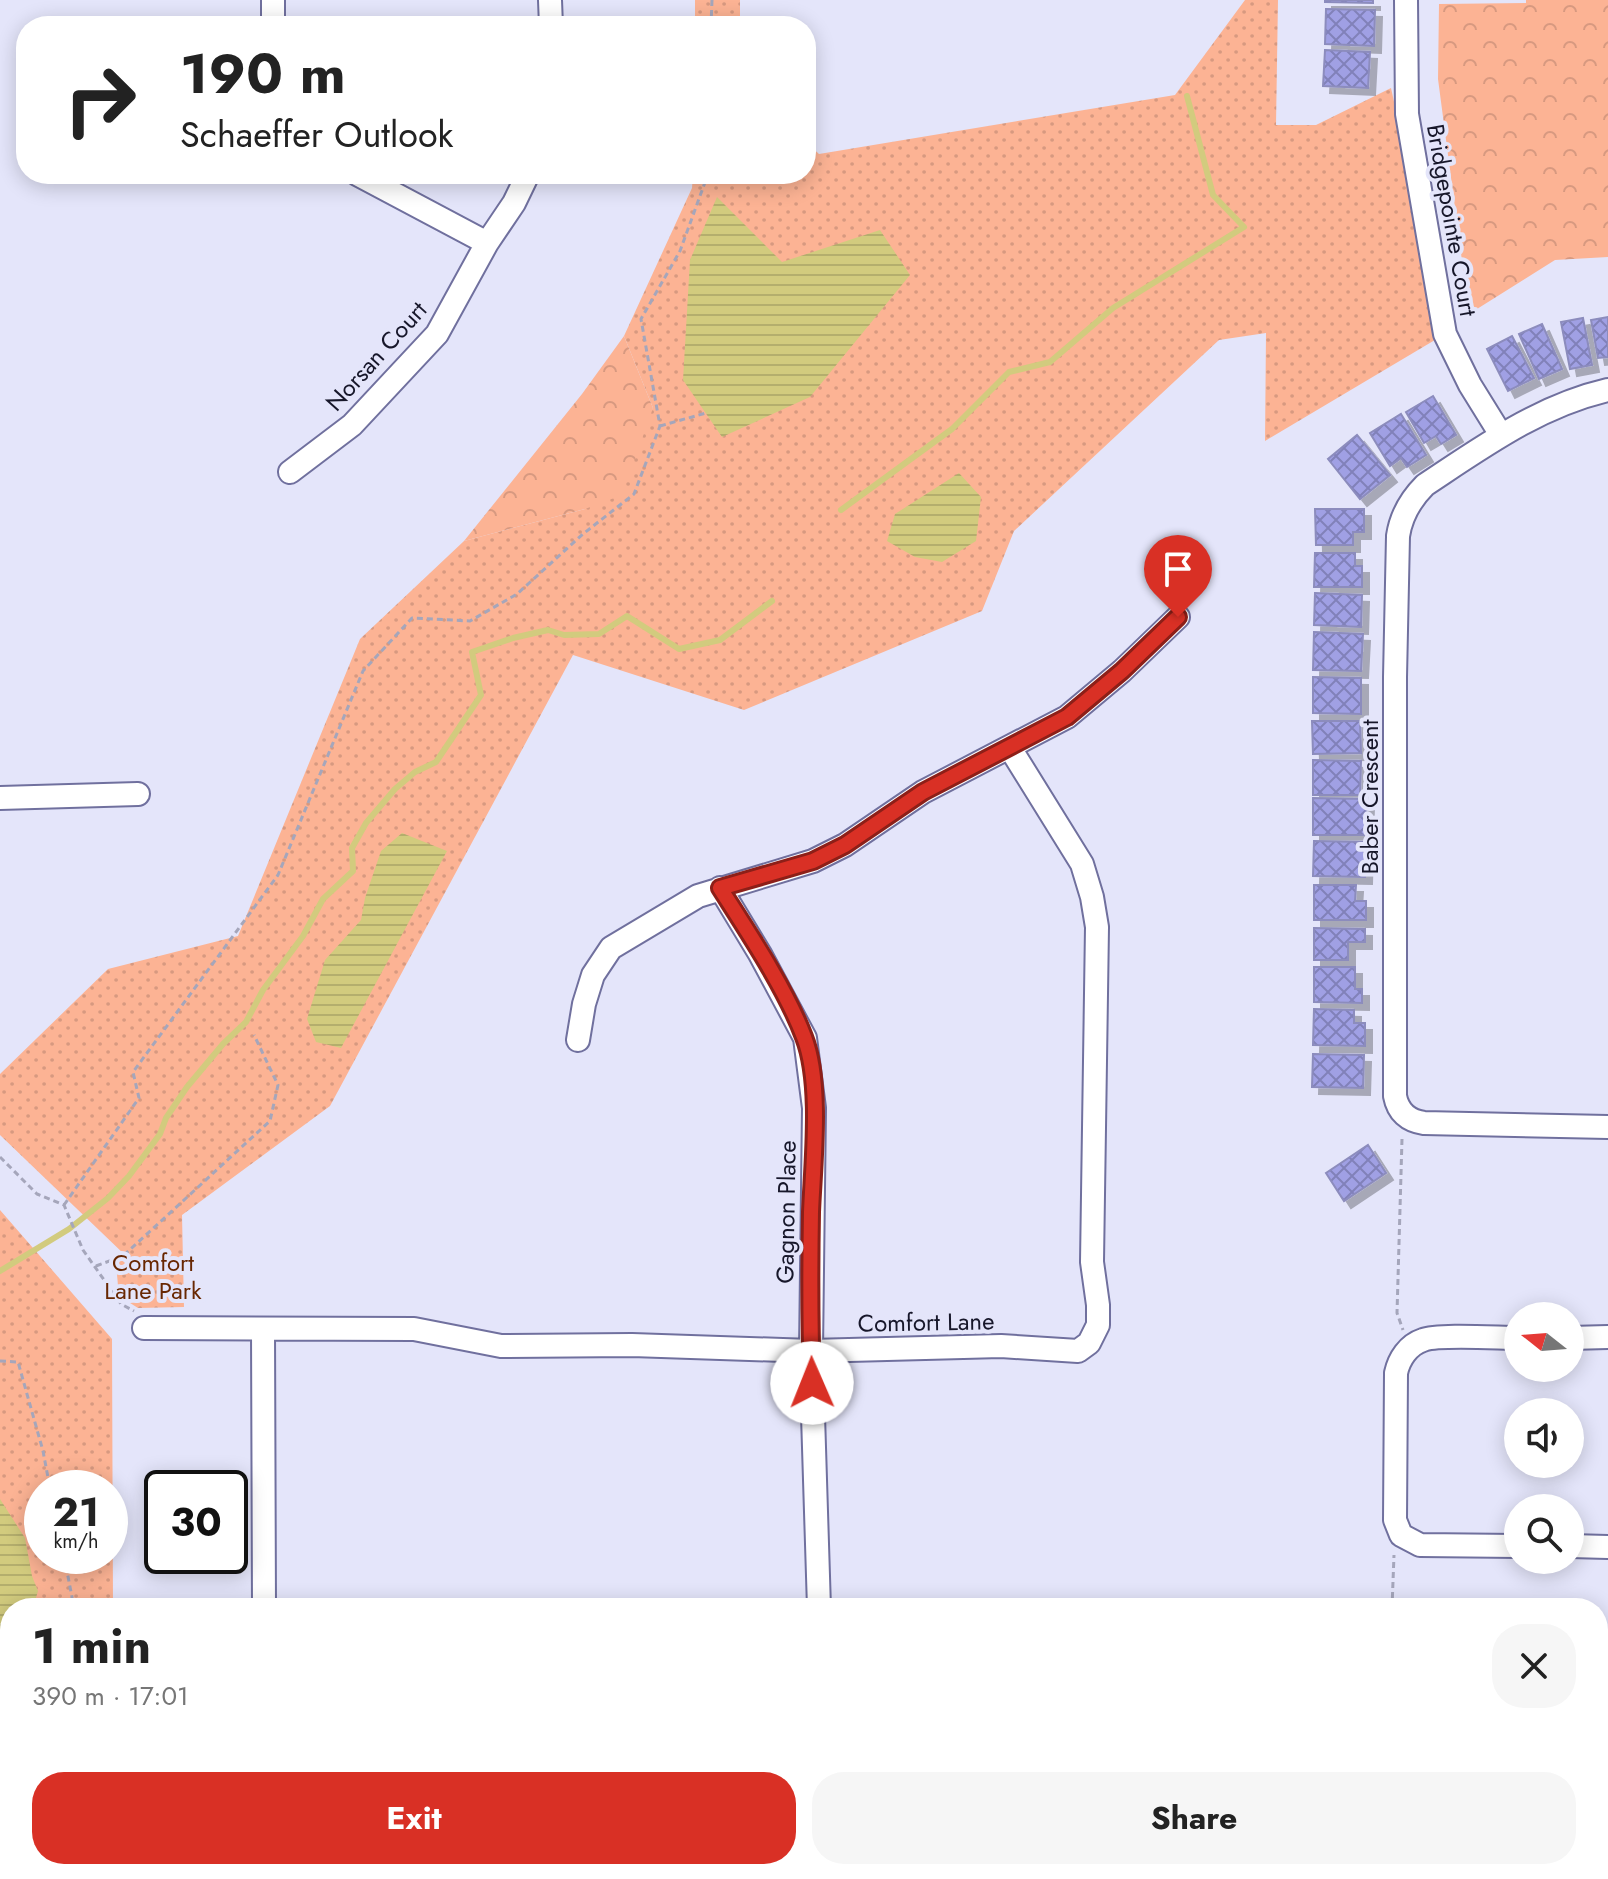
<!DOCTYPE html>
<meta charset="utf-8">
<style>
:root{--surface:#fff;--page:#f6f6f6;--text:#222;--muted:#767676;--accent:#d93025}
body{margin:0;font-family:Jost,sans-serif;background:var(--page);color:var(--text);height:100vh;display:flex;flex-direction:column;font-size:30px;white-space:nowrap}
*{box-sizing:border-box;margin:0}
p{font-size:26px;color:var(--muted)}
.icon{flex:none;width:44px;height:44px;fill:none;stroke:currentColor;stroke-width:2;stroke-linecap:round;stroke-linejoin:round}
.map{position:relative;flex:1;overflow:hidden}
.panel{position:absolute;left:0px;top:1598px;width:1608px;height:282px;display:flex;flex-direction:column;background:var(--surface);border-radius:32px 32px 0 0;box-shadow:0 4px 20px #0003}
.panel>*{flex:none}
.top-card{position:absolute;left:16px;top:16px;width:800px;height:168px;border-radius:32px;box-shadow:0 4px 20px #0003;background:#fff;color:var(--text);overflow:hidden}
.needle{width:52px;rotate:287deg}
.fabs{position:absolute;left:1504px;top:1302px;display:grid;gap:16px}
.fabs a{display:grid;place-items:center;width:80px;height:80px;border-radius:50%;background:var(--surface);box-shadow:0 4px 20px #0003;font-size:40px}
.speed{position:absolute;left:24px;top:1470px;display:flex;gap:16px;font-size:40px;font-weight:700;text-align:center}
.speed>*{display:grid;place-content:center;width:104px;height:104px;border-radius:50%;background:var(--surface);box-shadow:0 4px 20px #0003;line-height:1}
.speed small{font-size:20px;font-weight:400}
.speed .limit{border:4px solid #111;border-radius:12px;background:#fff;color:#111}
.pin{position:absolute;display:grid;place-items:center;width:68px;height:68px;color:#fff;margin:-82px -34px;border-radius:50% 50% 50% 0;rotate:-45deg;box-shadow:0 0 8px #0007}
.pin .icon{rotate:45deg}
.me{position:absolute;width:88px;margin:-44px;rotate:359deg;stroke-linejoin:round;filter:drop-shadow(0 0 6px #0008)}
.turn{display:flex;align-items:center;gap:28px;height:168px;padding:0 32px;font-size:36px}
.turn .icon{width:104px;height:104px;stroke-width:2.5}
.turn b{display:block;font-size:56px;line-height:68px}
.round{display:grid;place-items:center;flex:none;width:84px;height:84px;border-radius:32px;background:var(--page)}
.summary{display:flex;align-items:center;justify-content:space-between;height:136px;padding:0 32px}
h1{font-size:48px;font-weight:700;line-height:60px}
.primary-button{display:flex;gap:16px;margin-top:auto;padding:16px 32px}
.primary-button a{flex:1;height:92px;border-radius:32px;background:var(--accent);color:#fff;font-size:32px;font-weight:700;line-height:92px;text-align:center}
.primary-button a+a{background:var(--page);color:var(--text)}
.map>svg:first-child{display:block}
.grass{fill:url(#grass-dots);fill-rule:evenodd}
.forest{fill:url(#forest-crowns)}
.water{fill:url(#water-rules)}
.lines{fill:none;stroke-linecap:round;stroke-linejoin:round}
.stream{stroke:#d2cb7e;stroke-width:6}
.building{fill:url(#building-cross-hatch);stroke:#8c8cbd;stroke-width:2;filter:url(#shadow)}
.street-casing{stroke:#70709e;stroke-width:26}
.path{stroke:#a5a6bb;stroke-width:3;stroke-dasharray:6 4;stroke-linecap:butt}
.street{stroke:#fff;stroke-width:22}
.route-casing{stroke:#8d1f18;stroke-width:20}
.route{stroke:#d93025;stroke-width:14}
.labels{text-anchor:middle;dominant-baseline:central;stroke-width:8;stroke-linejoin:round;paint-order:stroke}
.street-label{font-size:24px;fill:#17172a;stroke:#e4e5fa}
.park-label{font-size:24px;fill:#682702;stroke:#e4e5fa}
</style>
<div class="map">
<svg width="1608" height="1879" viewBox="0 0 1608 1879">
<defs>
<pattern id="grass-dots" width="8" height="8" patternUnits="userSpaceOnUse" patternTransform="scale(2)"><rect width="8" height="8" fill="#fcb394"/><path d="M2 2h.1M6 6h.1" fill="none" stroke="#d79980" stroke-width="1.8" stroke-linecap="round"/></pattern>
<pattern id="forest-crowns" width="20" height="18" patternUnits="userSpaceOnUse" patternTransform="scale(2)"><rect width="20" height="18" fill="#fcb394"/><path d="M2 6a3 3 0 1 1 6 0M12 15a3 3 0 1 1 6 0" fill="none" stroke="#d79980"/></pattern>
<pattern id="water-rules" width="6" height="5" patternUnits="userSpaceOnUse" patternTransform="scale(2)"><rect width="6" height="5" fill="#d2cb7e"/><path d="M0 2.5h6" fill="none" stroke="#b4ae6d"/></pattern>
<pattern id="building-cross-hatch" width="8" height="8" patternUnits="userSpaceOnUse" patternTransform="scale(2)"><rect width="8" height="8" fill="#a0a0e4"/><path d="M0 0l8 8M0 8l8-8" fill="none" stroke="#8181b9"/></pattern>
<filter id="shadow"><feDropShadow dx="7" dy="7" stdDeviation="0" flood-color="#0004"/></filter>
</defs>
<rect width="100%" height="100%" fill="#e4e5fa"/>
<path class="grass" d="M695 0H740V26H695Z
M1245 0H1278L1276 125H1316L1391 88 1445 334 1265 441 1266 333 1219 340 1014 531 982 611 744 710 573 655 330 1106 182 1215 184 1307 138 1308 119 1296 116 1264 126 1256 0 1135V1074L108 969 238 936 360 639 464 541 585 509 653 408 624 336 692 188 693 174H806V142L819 154 1175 95Z
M0 1210 112 1339 113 1608H10V1870H114V1879H0ZM42 1488H110V1556H42Z"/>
<path class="forest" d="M1526 0H1608V257L1555 260 1469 314 1438 79 1439 4 1526 3Z
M624 336 653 408 622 495 585 509 464 541 582 394Z"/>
<path class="water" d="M717 197 782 262 880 230 910 275 810 397 722 437 683 380 690 260Z
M959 473 981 497 976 541 942 562 915 557 887 541 895 514Z
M402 833 447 851 341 1048 316 1042 307 1019 325 960 361 920 365 898 381 851Z
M0 1499 25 1538 32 1576 38 1591 33 1608H10V1680L0 1681Z"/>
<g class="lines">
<path class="stream" d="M841 510 952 429 1009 372 1050 362 1113 308 1244 227 1213 195 1187 96
M0 1271 69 1229 108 1198 129 1176 160 1134 166 1118 187 1087 223 1044 246 1022 263 990 303 936 323 899 353 871 352 848 366 823 395 789 415 772 436 762 481 695 472 652 513 638 548 630 564 635 599 634 627 616 679 649 720 640 772 601"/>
</g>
<path class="building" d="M1325 0H1373V3L1325 2Z
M1326 9 1375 10 1374 46 1325 44Z
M1325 50 1370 52 1368 88 1323 86Z
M1608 317V357L1598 358 1591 320Z
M1583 318 1592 365 1570 369 1561 322Z
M1542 324 1562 369 1539 379 1519 334Z
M1512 336 1534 378 1508 391 1487 349Z
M1433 396 1456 435 1441 444 1436 436 1424 443 1406 412Z
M1401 414 1426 455 1407 467 1401 458 1390 466 1370 433Z
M1357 435 1390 475 1360 499 1328 459Z
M1315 509H1364V532H1353V545H1316Z
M1315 553H1355V566H1362V587H1314Z
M1315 593 1362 595 1361 627 1314 625Z
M1314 632 1363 634 1361 671 1313 670Z
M1313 677 1361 678V714L1313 713Z
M1312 721H1360L1361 753 1313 754Z
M1313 760 1361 761 1360 795H1313Z
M1313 798 1367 799 1366 835H1313Z
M1314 841 1366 842 1365 877 1313 876Z
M1314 885H1356L1355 901H1366V920H1314Z
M1314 928 1365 929V942H1348V960H1314Z
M1314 967H1355V989H1362V1003L1314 1002Z
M1314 1009 1354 1010V1023H1365V1046L1313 1045Z
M1313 1054 1364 1055 1363 1088 1312 1087Z
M1368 1145 1386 1173 1344 1201 1326 1173Z"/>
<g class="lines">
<g class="street-casing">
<path id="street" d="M273 0V26
M550 0 551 26
M1406 0 1407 114 1445 334 1470 385 1501 435
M357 174 487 243
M1608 390C1539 406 1484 446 1425 485 1410 500 1401 516 1398 536L1395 677V1096C1398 1112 1408 1121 1424 1123L1608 1127
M290 472 352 425 437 334 487 243 514 203 528 174
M0 798 138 794
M720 888 760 954 805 1038 814 1108 811 1351 819 1608
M578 1040 584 1004 593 975 611 948 698 896 813 861 845 845 923 792 1067 717 1122 671 1178 617
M144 1328 414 1329 501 1346 632 1345 811 1351 1001 1346 1078 1351 1089 1343 1098 1325V1305L1092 1262 1097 927 1092 897 1082 864 1010 748
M263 1329 264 1608
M1518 1338C1498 1338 1438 1334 1423 1340 1408 1345 1399 1359 1396 1373L1395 1520 1401 1535 1420 1545 1518 1546
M1570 1338 1608 1337
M1570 1546 1608 1547
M1598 1759H1608
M1094 1870V1879
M545 1879V1870
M816 1879V1870
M1381 1879V1870"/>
</g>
<path class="path" d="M711 26 712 0
M660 426 706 413
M1402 1139 1397 1313 1403 1330
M0 1157 37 1194 64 1205 83 1250 121 1304 134 1311
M64 1205 139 1098 133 1072 278 875 363 671 412 618 470 621 517 594 583 534 634 494 660 426 641 319 680 251 708 174
M96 1266 123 1256 270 1121 278 1085 254 1035
M0 1361 18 1362 43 1451 50 1488
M64 1556 72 1597 71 1608
M1392 1608 1394 1555
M68 1870 73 1879"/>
<use href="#street" class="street"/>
</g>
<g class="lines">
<g class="route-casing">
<path id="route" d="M812 1383C810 1326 810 1269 811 1212 813 1162 822 1083 804 1037 786 989 748 932 720 888L813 861 845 845 923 792 1067 717 1122 671 1178 617"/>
</g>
<use href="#route" class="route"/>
</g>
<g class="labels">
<g class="street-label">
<text transform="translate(1452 220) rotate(80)">Bridgepointe Court</text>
<text transform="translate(376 356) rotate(-48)">Norsan Court</text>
<text transform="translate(1369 797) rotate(-90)">Baber Crescent</text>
<text transform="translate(786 1212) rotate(-89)">Gagnon Place</text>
<text transform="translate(926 1322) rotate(-1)">Comfort Lane</text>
</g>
<g class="park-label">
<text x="153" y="1262">Comfort<tspan x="153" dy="28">Lane Park</tspan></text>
</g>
</g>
</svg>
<div class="fabs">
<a><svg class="needle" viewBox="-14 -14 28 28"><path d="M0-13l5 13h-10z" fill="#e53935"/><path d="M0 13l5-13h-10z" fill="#767676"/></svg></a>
<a><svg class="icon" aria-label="sound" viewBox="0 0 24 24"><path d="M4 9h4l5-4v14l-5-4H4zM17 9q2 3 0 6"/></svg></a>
<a><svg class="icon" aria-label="search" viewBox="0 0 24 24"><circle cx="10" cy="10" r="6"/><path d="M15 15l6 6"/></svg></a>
</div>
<div class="speed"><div>21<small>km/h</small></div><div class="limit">30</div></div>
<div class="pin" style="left:1178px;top:617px;background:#d93025"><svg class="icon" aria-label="arrive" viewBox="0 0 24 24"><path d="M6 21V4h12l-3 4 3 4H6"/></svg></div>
<svg class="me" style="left:812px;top:1383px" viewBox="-20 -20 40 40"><circle r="19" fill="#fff"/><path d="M0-13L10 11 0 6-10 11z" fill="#d93025"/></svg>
<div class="top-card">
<div class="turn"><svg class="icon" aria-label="right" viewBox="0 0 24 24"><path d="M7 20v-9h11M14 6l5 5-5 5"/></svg><div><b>190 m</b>Schaeffer Outlook</div></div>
</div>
<section class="panel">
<div class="summary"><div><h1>1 min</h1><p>390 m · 17:01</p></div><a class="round"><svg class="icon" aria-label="close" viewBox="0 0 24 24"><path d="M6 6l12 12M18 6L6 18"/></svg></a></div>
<div class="primary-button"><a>Exit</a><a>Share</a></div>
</section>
</div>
